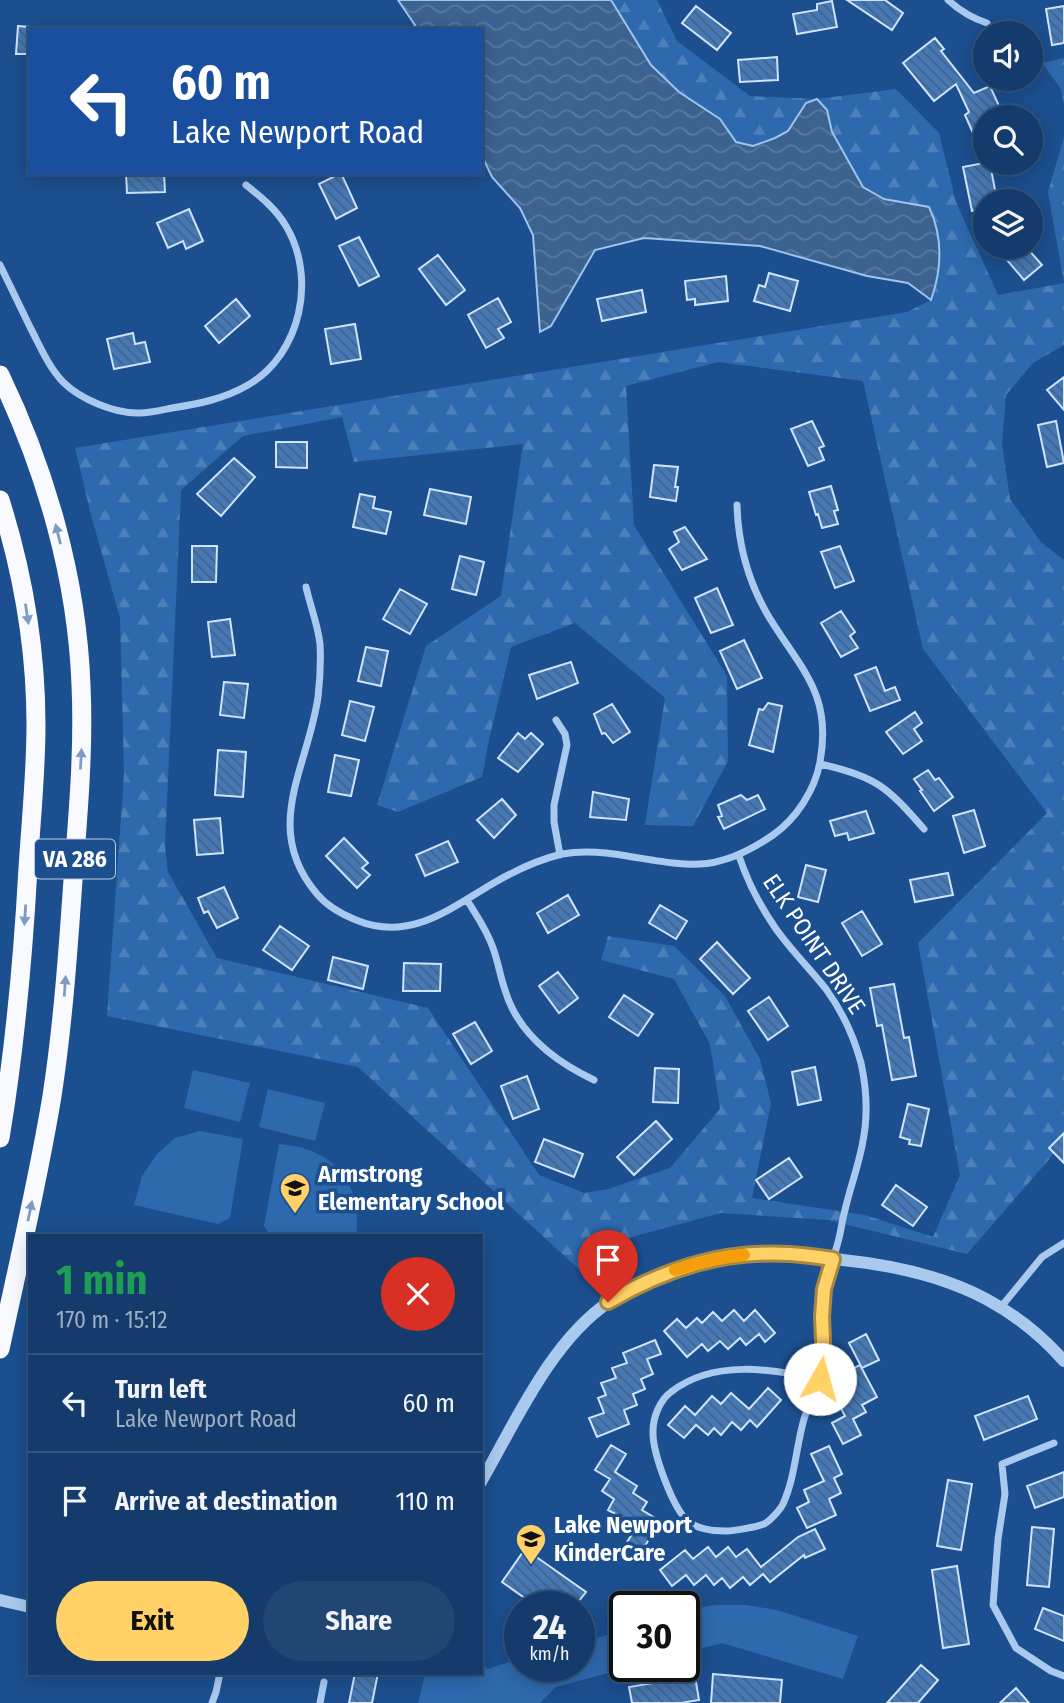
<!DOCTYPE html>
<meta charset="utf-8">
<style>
:root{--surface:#143b6b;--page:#214673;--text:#f1f3f6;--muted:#9dadc1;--line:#33557e;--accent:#ffd166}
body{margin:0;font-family:"Fira Sans Condensed",sans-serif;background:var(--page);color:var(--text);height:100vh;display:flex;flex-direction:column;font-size:26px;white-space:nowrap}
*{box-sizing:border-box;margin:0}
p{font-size:23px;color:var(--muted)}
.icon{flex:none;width:38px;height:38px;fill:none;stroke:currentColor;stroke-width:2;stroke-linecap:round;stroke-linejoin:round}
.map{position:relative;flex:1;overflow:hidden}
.panel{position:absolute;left:28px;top:1234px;width:455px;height:441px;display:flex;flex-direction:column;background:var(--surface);border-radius:0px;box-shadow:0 4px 18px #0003,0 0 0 2px var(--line)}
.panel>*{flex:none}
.banner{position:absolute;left:28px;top:28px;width:455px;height:147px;border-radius:0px;box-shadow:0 4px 18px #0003,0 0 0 2px var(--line);background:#1a4fa0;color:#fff;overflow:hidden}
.tools{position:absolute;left:973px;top:21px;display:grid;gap:14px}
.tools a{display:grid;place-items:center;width:70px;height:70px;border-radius:50%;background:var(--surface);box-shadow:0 4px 18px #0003,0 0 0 2px var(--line);font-size:35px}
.speed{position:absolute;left:504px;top:1591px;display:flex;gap:14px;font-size:35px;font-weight:700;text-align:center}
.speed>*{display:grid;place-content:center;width:91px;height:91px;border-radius:50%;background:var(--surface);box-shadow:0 4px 18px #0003,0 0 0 2px var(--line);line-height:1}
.speed small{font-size:18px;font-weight:400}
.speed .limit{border:4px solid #111;border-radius:10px;background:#fff;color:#111}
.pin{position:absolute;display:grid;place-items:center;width:60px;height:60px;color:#fff;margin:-72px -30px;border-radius:50% 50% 50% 0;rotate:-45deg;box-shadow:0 0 7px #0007}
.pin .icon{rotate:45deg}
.me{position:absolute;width:77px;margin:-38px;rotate:7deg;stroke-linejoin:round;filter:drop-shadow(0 0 5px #0008)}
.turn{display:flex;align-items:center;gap:24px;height:147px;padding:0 28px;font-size:32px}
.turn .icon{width:91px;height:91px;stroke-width:2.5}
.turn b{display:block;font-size:49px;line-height:60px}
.round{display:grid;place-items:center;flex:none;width:74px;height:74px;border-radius:37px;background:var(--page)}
.headline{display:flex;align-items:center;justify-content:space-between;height:119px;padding:0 28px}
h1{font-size:42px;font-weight:700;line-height:52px;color:#1e9e55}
.button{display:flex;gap:14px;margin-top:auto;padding:14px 28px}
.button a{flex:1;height:80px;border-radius:42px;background:var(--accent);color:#111;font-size:28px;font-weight:700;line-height:80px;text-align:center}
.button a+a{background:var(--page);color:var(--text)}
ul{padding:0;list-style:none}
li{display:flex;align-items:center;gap:21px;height:98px;padding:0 28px;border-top:2px solid var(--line)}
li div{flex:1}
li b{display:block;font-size:26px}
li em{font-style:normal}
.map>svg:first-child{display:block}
.forest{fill:url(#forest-firs);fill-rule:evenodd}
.park{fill:#2e69ad}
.water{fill:url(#water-waves);stroke:#9cc4f0;stroke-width:2}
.building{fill:url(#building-back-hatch);stroke:#cfe3fa;stroke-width:2}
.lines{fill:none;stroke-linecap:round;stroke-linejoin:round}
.minor{stroke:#a9c9ee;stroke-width:7}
.tertiary{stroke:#a9c9ee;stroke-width:12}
.trunk{stroke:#f8faff;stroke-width:19}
.oneway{fill:#7e9cc1}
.route-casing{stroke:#a68842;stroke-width:18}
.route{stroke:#ffd166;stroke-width:12}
.slow{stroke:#f59e0b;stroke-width:12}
.labels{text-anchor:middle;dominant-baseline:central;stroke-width:7;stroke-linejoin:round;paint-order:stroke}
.shield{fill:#1b4f8f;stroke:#bbcadd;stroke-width:2}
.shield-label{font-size:23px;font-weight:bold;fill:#fff}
.street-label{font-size:24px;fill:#fff;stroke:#1b4f8f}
.poi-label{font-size:24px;font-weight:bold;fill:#fff;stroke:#1b4f8f;text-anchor:start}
</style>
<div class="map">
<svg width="1064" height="1703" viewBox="0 0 1064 1703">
<defs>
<pattern id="forest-firs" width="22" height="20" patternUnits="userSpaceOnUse" patternTransform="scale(1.75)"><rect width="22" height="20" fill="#2e69ad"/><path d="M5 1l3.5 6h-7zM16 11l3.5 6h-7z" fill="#4d80b9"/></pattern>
<pattern id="water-waves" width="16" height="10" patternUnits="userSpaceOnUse" patternTransform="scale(1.75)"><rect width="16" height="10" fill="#3c6290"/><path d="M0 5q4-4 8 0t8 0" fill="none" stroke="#597aa1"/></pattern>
<pattern id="building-back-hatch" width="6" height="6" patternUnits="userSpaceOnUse" patternTransform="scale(1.75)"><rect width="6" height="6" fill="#4478b7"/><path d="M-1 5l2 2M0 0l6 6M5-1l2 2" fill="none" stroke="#486282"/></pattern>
</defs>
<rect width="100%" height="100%" fill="#1b4f8f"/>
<path class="forest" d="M611 0H657L677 41 750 96 817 99 896 89 939 133 956 202 998 295 1064 283 1048 192 1064 137V345L1033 363 1006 395 1002 443 1010 499 1041 542 1064 560V1142L967 1254 828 1220 721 1213 635 1236 618 1243 582 1272 358 1067 107 1016 124 774 120 618 91 515 75 448 907 312 931 300 911 203 884 199 863 187 832 132 827 110 806 103 788 131 775 138 752 146 736 142 720 119 679 92 651 65ZM718 362 863 381 923 649 1047 813 918 943 960 1175 933 1237 865 1215 752 1198 771 1103 760 1059 725 996 674 946 608 936 601 960 674 979 710 1044 720 1109 670 1168 608 1189 584 1193 539 1175 428 1008 217 958 168 872 165 846 181 490 243 436 342 417 354 462 523 444 501 596 426 646 377 805 398 812 482 777 489 740 511 647 575 623 665 698 645 825 693 826 728 761 727 676 634 525 626 386Z
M1064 58V105L1061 89 1042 63Z"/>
<path class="park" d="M193 1070 250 1083 240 1122 184 1108Z
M268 1089 325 1103 315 1141 259 1127Z
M200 1131 243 1139 230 1218 218 1224 134 1205 142 1176 157 1154 175 1138Z
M279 1144C288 1145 298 1146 306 1149 346 1162 361 1195 356 1235H270L264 1226Z
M714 1605H746L777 1610 858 1636 843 1679 722 1643 684 1653V1611Z
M625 1630V1666H635L556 1687 540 1703H418L425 1675 424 1673H481V1658L487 1669 520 1659V1666H579V1643Z"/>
<path class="water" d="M398 0H611L651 65 679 92 720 119 736 142 753 146 775 138 788 131 806 103 817 99 827 110 832 132 863 187 884 199 929 207C943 237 942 269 931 300L908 283 867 276 760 246 644 238 595 250 551 326 540 332 533 235 520 208 492 177 481 154V30H413L415 25Z"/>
<path class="building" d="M847 0H885L903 13 892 30Z
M832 1 837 27 797 34 793 14 817 10V4Z
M696 6 731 33 717 50 682 23Z
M1064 6V43L1052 45 1046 9Z
M18 26 30 27V54H16Z
M935 38 944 49 941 51 974 93 990 86 1004 117H985V160L965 115 969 112 956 84 934 101 903 63Z
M777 57 778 80 740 82 738 60Z
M984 163H990L997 201H985V208L972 211 963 167Z
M126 173H164L165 192 127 193Z
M341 173 357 208 336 219 319 184Z
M189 209 203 241 186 249 183 241 168 248 157 223Z
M359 237 379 276 359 286 339 246Z
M996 247H1026L1042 265 1024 280Z
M438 255 465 290 446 305 419 269Z
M769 273 798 281 790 311 754 301 759 285 765 287Z
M726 276 728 301 695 305V299L687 300 685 281Z
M642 290 646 312 602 321 597 299Z
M498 298 511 322 498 329 504 338 486 348 468 315Z
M236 299 250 316 219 343 205 326Z
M355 324 361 359 331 364 325 329Z
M133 333 135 344 145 342 150 362 114 369 107 339Z
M1064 377V410L1047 390Z
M812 421 824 446 819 448 824 460 808 466 791 429Z
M1056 421 1064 463 1047 467 1038 425Z
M276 442H307V468L276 467Z
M234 458 255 477 221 516 197 494Z
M654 465 678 467 675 487H678L676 501 650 497Z
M831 486 838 510 834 511 838 524 822 528 818 514 816 515 809 492Z
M430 489 471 497 466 524 424 515Z
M360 494 375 497 373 508 391 512 386 534 353 527Z
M685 527 707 559 682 570 669 549 679 542 674 532Z
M192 546H217L216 582H192Z
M840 546 854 581 835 588 821 552Z
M460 556 484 562 476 595 452 589Z
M717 588 733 625 711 633 695 598Z
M400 589 427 604 410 634 383 619Z
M841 611 855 632 850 636 858 648 841 657 821 623Z
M230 619 235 655 212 657 208 622Z
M744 640 762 678 737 689 720 651Z
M366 647 388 651 381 686 358 681Z
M571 662 578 683 537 699 529 675Z
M876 667 885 691 895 687 900 700 870 711 855 675Z
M224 682 248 684 244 718 220 715Z
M350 701 374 707 365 741 342 735Z
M768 703 782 706 773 752 749 745 759 709 763 710Z
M612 704 630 732 613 743 605 733 602 734 594 714Z
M915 712 922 723 914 729 922 741 903 754 886 732Z
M518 733 525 739 531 733 543 744 518 772 498 758Z
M218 750 246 752 243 797 215 795Z
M335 755 359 760 351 796 328 792Z
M928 770 935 780 939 778 953 797 934 811 920 791 922 790 914 779Z
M593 792 629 799 626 820 590 817Z
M741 795 747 800 758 795 765 809 724 829 718 817 722 816 718 805Z
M502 799 516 815 494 838 477 820Z
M974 810 985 846 964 853 953 816Z
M866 811 874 833 849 840 847 833 835 836 830 821Z
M220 818 223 853 197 855 194 820Z
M344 838 368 863 362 868 370 875 357 888 326 856Z
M448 841 458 862 425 876 416 855Z
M806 865 826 870 818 902 798 897Z
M948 873 953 895 915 902 910 880Z
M224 887 238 918 217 928 208 911 204 913 198 898Z
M568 895 579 915 548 933 537 913Z
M660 905 687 921 676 939 649 923Z
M862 911 882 944 862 956 842 923Z
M280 926 309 946 292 970 263 950Z
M717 942 750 978 733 994 700 959Z
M333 957 368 966 363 989 328 980Z
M404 963 441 964 440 991H403Z
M558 972 578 998 559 1013 539 986Z
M894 984 904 1038 909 1037 916 1076 892 1080 882 1025 877 1026 870 988Z
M624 995 653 1014 638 1036 609 1017Z
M769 997 788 1026 768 1040 748 1011Z
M475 1022 492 1051 471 1064 453 1034Z
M815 1067 821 1100 798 1105 792 1072Z
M655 1068 679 1069 678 1103 653 1102Z
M527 1076 539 1109 513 1119 501 1086Z
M908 1104 929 1109 921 1146 909 1144 910 1140 900 1137Z
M656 1121 672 1139 634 1175 617 1157Z
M1064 1133V1163L1049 1148Z
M544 1139 583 1154 574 1177 535 1162Z
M789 1158 802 1177 769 1199 756 1180Z
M896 1185 927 1207 913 1226 882 1205Z
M734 1310 744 1321 755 1310 775 1333 765 1342 759 1334 746 1345 740 1338 728 1349 720 1341 708 1351 702 1344 687 1357 664 1331 677 1319 686 1328 697 1318 702 1323 713 1312 722 1321Z
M866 1334 879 1360 862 1368 849 1343Z
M655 1340 661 1354 647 1359 653 1374 641 1379 645 1389 633 1394 637 1405 624 1410 629 1424 597 1437 589 1418 604 1413 598 1398 606 1395 601 1383 616 1378 612 1368 627 1363 623 1353Z
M860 1365 877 1397 862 1405 866 1412 853 1419 861 1435 843 1444 832 1423 845 1416 833 1393 845 1387 839 1375Z
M768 1388 781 1400 757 1427 750 1420 741 1430 732 1422 721 1435 714 1428 708 1435 696 1425 684 1438 668 1425 685 1406 695 1415 712 1396 721 1404 731 1393 749 1409Z
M1028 1396 1037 1419 984 1440 975 1416Z
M611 1445 626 1454 615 1472 637 1486 633 1493 647 1502 642 1510 660 1521 642 1551 627 1542 634 1531 618 1522 621 1517 608 1510 614 1499 602 1491 610 1479 595 1470Z
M829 1446 842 1474 834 1478 841 1493 829 1499 836 1515 807 1528 797 1508 809 1502 804 1490 824 1481 811 1454Z
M1064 1472V1497L1035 1508 1027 1486Z
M948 1480 972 1484 961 1550 937 1546Z
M1032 1527 1054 1529 1049 1587 1027 1585Z
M815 1529 825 1549 805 1558 804 1555 770 1582 763 1574 750 1585 743 1577 730 1588 722 1578 714 1585 706 1575 694 1585 686 1575 672 1586 660 1570 685 1550 693 1559 708 1547 716 1557 728 1547 736 1557 747 1549 761 1567 798 1537Z
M525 1549 586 1592 575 1606H536L502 1582Z
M957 1566 969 1644 943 1648 932 1570Z
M1043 1608 1064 1616V1641L1035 1629Z
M921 1665 938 1680 918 1703H887Z
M355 1673H378L372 1703H349Z
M713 1674 782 1680 780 1703H711Z
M695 1676 699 1700 681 1703H632L629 1687Z
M1016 1688 1029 1703H1000Z"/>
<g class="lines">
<path class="minor" d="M948 0C960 11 971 18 987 23
M0 265C10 286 20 306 30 327 40 346 48 366 63 382 80 399 115 414 140 413 150 413 162 410 172 408 198 404 224 399 248 385 301 354 317 278 286 226 276 209 261 197 246 185
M306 587C310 605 318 625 320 644 321 662 320 680 318 697 308 768 261 828 317 894 327 906 341 914 356 920 409 942 448 910 492 884 514 871 537 860 562 854 585 850 605 852 627 856 690 866 716 874 773 835 796 819 815 790 820 762 833 691 798 667 766 612 747 578 738 543 737 505
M556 720 565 734 567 745 554 805V822L560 855
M820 764C876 776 887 787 924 829
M739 856C748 883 760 906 776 929 791 950 810 969 826 989 842 1011 854 1037 861 1063 867 1090 868 1119 862 1146 858 1167 850 1188 845 1210 842 1220 841 1232 838 1242 834 1258 827 1274 824 1290 820 1315 827 1338 824 1362 822 1382 810 1400 804 1419 796 1447 795 1478 783 1504 780 1510 770 1521 764 1524 756 1527 734 1531 726 1531 714 1531 698 1529 689 1522 673 1510 652 1451 653 1431 653 1417 660 1400 671 1392 713 1359 772 1369 820 1379
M467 900C476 915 487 930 493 948 498 961 500 976 505 990 518 1034 554 1061 594 1080
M1001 1307 1042 1257 1064 1243
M1054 1443 1002 1464 1005 1494 998 1539 993 1605 1016 1648 1051 1671 1064 1676
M212 1703 216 1692 220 1673
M320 1703 324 1682"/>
<path class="tertiary" d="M481 1482C515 1423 551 1341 609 1302 652 1273 707 1256 759 1254 787 1252 815 1257 843 1260 891 1265 943 1276 986 1299 1016 1315 1042 1336 1064 1361
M0 1600 30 1607"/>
<path class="trunk" d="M0 375C46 471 77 578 81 685 84 750 78 815 73 880 68 952 63 1024 52 1096 38 1181 18 1265 0 1349
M0 500C23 573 36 649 36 725 36 773 31 821 28 868 23 959 15 1048 0 1138"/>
</g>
<defs><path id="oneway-solid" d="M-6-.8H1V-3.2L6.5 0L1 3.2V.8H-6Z" transform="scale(1.75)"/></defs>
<g class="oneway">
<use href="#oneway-solid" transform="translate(58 534) rotate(-104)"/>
<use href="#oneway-solid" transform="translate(27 614) rotate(81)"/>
<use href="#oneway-solid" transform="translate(81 759) rotate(-87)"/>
<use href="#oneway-solid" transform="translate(25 915) rotate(94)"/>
<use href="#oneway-solid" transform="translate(65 986) rotate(-86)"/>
<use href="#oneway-solid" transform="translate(30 1211) rotate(-78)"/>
</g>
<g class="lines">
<g class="route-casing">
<path id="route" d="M608 1302C665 1269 723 1250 790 1254 804 1255 819 1257 833 1259L824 1289 822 1317 824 1363 820 1379"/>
</g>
<use href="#route" class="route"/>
<path class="slow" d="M675 1270C698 1263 721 1257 744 1255"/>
</g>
<defs>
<g id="school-pin" transform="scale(1.575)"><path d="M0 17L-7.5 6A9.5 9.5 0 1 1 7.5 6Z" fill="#ffd166" stroke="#1b4f8f"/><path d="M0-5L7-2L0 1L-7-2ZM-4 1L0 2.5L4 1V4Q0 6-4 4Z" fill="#111"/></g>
</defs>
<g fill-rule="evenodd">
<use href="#school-pin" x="295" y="1188"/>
<use href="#school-pin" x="531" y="1539"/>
</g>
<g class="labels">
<rect class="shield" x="35" y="839.5" width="80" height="39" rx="5"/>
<g class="shield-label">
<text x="75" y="859">VA 286</text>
</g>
<g class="street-label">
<text transform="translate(814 944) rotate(56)">ELK POINT DRIVE</text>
</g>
<g class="poi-label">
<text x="318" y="1174">Armstrong<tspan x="318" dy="28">Elementary School</tspan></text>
<text x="554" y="1525">Lake Newport<tspan x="554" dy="28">KinderCare</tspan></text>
</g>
</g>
</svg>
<div class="tools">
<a><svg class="icon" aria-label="sound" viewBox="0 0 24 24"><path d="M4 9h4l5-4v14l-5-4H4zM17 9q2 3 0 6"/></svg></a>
<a><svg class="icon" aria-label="search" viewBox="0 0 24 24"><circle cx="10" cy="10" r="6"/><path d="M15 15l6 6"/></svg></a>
<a><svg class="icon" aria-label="layers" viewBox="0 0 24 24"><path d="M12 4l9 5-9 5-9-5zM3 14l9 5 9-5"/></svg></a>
</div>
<div class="speed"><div>24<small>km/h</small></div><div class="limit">30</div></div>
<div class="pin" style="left:608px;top:1302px;background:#d93025"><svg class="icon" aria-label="arrive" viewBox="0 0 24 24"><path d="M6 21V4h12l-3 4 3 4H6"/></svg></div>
<svg class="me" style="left:820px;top:1379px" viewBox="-20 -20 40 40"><circle r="19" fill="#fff"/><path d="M0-13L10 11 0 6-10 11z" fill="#ffd166"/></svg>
<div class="banner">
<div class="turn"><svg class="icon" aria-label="left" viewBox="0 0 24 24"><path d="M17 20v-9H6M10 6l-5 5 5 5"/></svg><div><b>60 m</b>Lake Newport Road</div></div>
</div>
<section class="panel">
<div class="headline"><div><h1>1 min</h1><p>170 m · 15:12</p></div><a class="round" style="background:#d93025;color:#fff"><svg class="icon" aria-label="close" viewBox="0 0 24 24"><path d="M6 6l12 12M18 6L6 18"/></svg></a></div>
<ul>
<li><svg class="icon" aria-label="left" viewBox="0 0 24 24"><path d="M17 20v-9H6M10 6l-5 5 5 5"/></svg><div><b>Turn left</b><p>Lake Newport Road</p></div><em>60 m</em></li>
<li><svg class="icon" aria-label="arrive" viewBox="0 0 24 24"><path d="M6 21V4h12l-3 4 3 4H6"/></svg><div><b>Arrive at destination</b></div><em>110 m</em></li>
</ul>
<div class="button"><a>Exit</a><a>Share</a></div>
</section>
</div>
